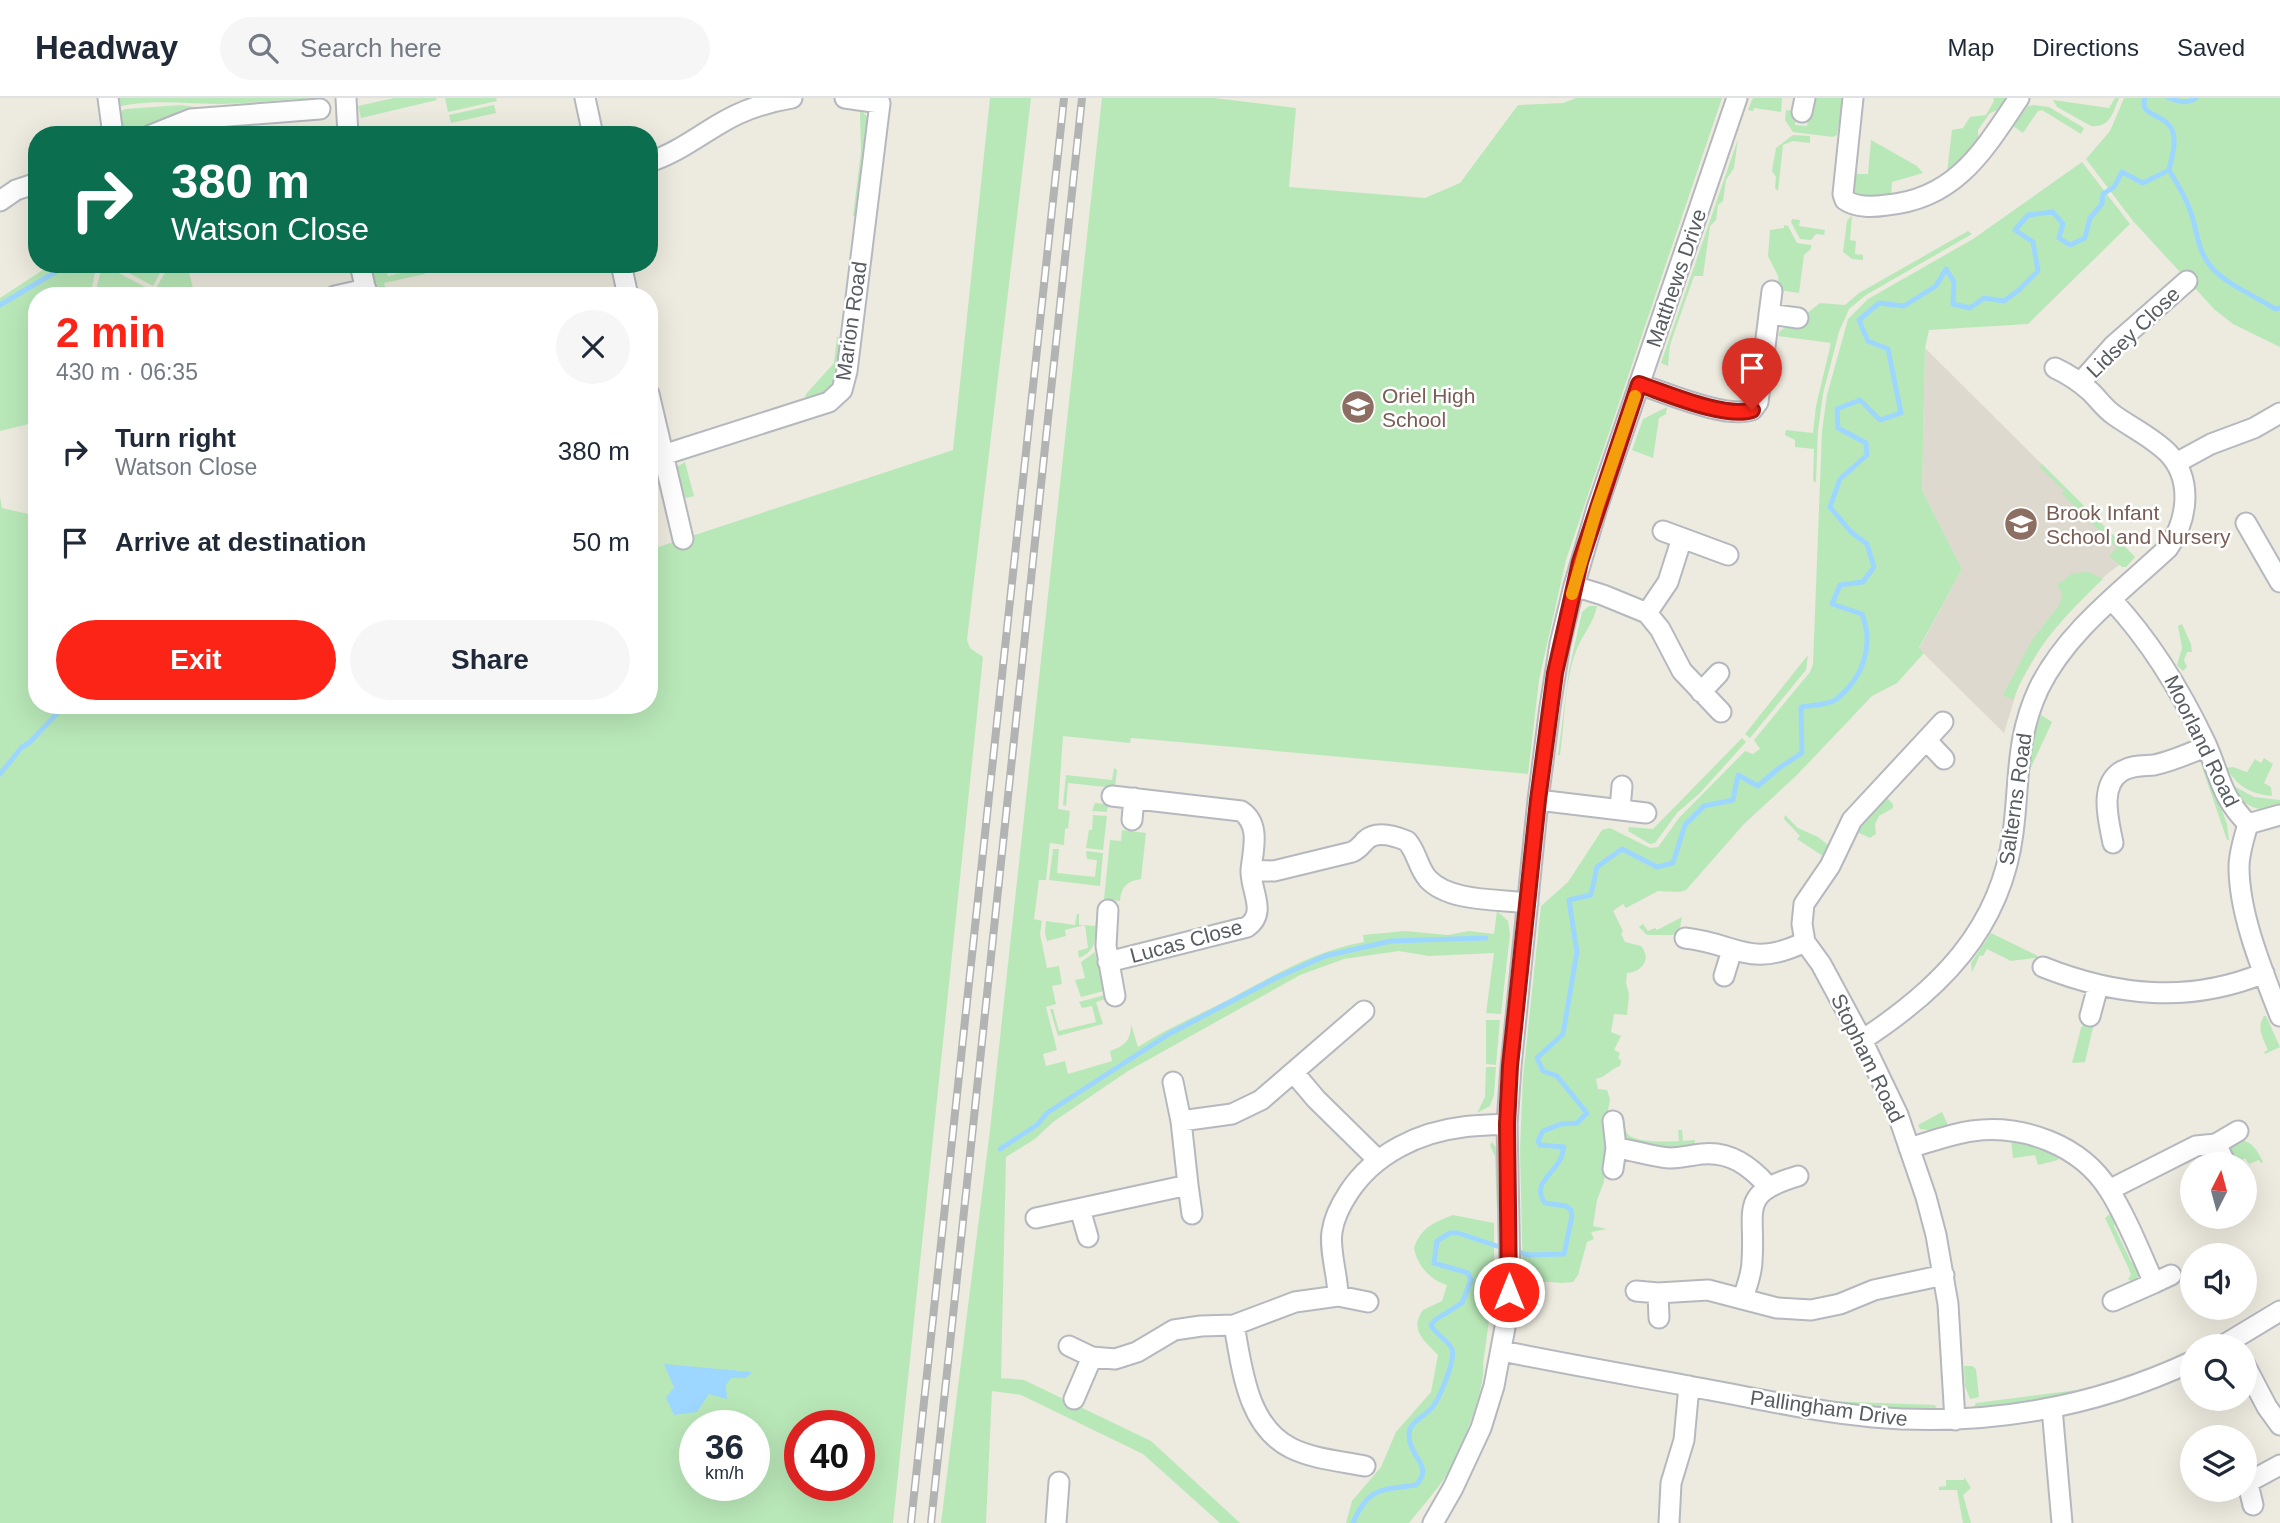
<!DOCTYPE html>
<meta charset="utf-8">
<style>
:root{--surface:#fff;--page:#f6f6f7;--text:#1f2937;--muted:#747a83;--line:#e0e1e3;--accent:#fc2317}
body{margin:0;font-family:Helvetica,sans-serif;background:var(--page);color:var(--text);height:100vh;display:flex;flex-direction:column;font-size:26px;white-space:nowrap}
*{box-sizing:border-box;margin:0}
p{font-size:23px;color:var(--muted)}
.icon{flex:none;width:38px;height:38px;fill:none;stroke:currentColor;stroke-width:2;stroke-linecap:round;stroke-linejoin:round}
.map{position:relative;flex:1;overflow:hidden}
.side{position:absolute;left:28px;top:189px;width:630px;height:427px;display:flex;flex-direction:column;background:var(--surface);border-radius:28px;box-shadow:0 7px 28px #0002}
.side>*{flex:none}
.top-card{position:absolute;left:28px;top:28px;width:630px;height:147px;border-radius:28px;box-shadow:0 7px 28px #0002;background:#0b6e4f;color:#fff;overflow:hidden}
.needle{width:46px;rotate:6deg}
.tools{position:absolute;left:2180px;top:1054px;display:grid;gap:14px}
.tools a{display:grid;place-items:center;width:77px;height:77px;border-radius:50%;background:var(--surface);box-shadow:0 7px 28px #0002;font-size:35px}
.speed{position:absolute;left:679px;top:1312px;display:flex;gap:14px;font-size:35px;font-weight:700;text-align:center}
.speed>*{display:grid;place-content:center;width:91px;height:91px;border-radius:50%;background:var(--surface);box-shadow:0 7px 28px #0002;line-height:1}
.speed small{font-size:18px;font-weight:400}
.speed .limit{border:10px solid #d22;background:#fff;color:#111}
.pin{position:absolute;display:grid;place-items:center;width:60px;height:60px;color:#fff;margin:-72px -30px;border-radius:50% 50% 50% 0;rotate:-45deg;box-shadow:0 0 7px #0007}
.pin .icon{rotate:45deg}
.me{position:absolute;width:77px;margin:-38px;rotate:0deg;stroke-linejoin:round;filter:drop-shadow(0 0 5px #0008)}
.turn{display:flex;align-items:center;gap:24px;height:147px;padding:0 28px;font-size:32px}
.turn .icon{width:91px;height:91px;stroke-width:2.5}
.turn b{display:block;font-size:49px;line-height:60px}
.round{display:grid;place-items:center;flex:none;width:74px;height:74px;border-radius:37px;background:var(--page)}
.summary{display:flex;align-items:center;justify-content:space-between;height:119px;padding:0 28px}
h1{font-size:42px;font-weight:700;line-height:52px;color:var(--accent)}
.cta{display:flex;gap:14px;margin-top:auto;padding:14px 28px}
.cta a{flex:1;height:80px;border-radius:42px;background:var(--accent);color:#fff;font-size:28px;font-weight:700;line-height:80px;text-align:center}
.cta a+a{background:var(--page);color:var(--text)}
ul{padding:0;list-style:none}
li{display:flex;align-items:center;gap:21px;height:91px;padding:0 28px}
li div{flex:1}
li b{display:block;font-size:26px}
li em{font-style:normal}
header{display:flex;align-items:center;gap:42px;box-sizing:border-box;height:98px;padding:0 35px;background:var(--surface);border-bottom:2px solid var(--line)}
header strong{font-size:33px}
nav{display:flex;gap:38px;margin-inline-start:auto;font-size:24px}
.search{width:490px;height:63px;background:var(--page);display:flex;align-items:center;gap:18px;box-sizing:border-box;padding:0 24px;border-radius:38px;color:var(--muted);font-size:26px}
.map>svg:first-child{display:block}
.education{fill:#ddd9ce}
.green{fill:#b9e8b8;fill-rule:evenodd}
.water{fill:#9dd7ff}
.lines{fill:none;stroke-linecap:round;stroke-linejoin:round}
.stream{stroke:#9dd7ff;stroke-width:5}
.minor-casing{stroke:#b5b8be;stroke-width:23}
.minor{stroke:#fff;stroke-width:19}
.rail-casing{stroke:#b2b3b3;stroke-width:8}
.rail{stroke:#fff;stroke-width:5;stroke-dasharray:16;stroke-linecap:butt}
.route-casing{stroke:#a4170f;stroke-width:18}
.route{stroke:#fc2317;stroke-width:12}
.slow{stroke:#f59e0b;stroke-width:12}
.labels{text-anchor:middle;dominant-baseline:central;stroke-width:5;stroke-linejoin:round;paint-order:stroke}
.street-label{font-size:21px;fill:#585d62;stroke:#fff}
.education-label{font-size:21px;fill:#785e54;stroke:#fff;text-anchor:start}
</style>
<header>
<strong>Headway</strong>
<div class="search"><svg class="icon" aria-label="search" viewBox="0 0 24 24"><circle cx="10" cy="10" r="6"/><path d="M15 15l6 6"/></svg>Search here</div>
<nav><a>Map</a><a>Directions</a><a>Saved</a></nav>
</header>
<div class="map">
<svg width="2280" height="1425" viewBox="0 0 2280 1425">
<rect width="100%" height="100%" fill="#edeadf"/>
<path class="education" d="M1925 250 2135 459 2126 469 2119 467 2106 477 2053 531 2040 550 2018 589 2004 635 1919 551 1962 471 1922 392Z"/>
<path class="green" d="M119 0H331C295 0 258 5 222 6 187 6 147 0 114 10Z
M394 0H436L437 2 361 20 358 8Z
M445 0H496L497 3 448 14Z
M990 0H1031L967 542 970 550 983 559 893 1425H0V399L2 410 37 418V607H649V452L953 352ZM695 1328H754V1388H695ZM800 1328H859V1388H800Z
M1102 0H1214L1296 10 1289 89 1425 100 1460 85 1518 7 1563 5 1576 0H1722L1566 462 1539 582 1528 676 1145 641 1131 640 1130 645 1063 638 1058 711 1070 713 1068 730 1065 731 1064 747 1050 745 1046 782H1039L1034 821 1042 823 1040 836 1047 870 1059 868 1062 886 1052 888 1056 906 1046 909 1057 952 1043 956 1046 968 1065 963 1068 976 1112 963 1110 953C1125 948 1131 942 1131 926L1138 949C1164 932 1192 920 1220 906 1266 882 1312 853 1364 844L1363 837 1405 833 1448 837 1469 833 1494 836 1497 813 1508 823 1510 836 1501 916 1486 915 1494 855 1429 858 1399 853 1344 861 1300 877 1128 973 1053 1024 1035 1041 1006 1059 1001 1280 1024 1282 1151 1343 1240 1425H1220L1143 1356 1021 1297 992 1293 986 1425H941L990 1032Z
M1753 0H1782L1781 14 1754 10 1753 13 1748 12Z
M1811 0H1843L1837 37 1833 39 1793 34 1785 22 1786 12 1797 14 1795 27 1807 28 1809 16 1814 12 1815 7Z
M1993 0H2006L1998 12 1990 15 1978 32V43L1962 61 1947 74 1952 32 1963 30 1970 19 1986 17 1994 3Z
M2115 0H2119C2113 15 2110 30 2091 28L2057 9 2053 2 2109 10Z
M2124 0H2280V249L2233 226 2215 212 2133 123 2086 61 2110 33Z
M181 7 202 10 133 37 120 32 113 17 125 11Z
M494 7 496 15 451 25 449 17Z
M2033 7 2049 9 2084 30 2081 36 2042 12 2038 13 2023 35 2013 28 2028 8Z
M860 12 870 21 858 118H853L861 54Z
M1793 37 1810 38V45L1793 43 1783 47 1778 93 1775 90 1776 79 1772 73 1776 50Z
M1738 41 1734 70 1726 82 1723 103 1718 107 1716 122 1710 128 1703 178H1694L1670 247 1668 268 1661 265Z
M1871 42 1917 68 1923 75 1892 84 1891 100C1877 101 1861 103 1850 92L1851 76H1868Z
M2082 64 2130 126 2028 226 1929 232 1925 250 1922 392 1962 471 1919 550 1924 555 1897 585 1872 598 1797 677 1744 726 1686 792 1680 794 1658 793 1626 810 1623 806 1613 813 1623 833 1621 836 1625 844 1641 848C1652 861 1642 874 1627 875L1626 885 1629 896 1627 917 1614 916 1611 934 1621 938 1614 952 1620 955 1618 960 1621 962 1620 968C1610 971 1608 978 1596 981L1598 991 1607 992 1610 1001 1606 1025 1608 1052 1604 1084 1597 1102 1593 1128 1607 1131 1591 1134 1594 1141 1587 1144 1578 1177 1573 1184 1562 1185 1523 1182 1520 1051 1523 979 1541 808 1568 784 1602 732 1610 730 1650 750 1658 749 1679 720 1745 653 1753 656 1760 651 1754 642 1810 574 1813 566 1822 333 1827 297 1848 221 1868 201 1973 141Z
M1852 117 1850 142 1856 143 1855 156 1863 157V162L1852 161 1843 154 1847 123Z
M1792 121 1800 122 1799 128 1825 132 1824 137 1816 136 1811 142 1800 141 1791 124Z
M1784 127 1788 128 1797 145 1811 147V151L1804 157 1799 195 1779 192 1778 178 1768 158 1770 132 1784 130Z
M1968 133 1972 136 1866 197 1849 211 1839 234 1823 296 1818 333 1816 384 1813 383 1814 351 1795 349V342L1785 337 1786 332 1813 335 1816 308 1831 245 1778 238 1780 233 1787 228 1799 230 1801 220 1820 205 1845 207 1859 195Z
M52 166H88L90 168 93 167 95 174 91 195H95L101 173 109 170 151 192 152 198H37V280L35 279 28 286 30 287 34 284 37 287V324L0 333V200Z
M117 166H165L153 188 114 167Z
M170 166H187L194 194 180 198H156L155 192Z
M385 167 388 178 422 170 425 176 384 185 387 195 373 198C372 184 369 172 385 167Z
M837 239H842L839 277 832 292 804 305 806 296 834 265Z
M1667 309 1666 316 1659 320 1653 360 1632 352 1643 321Z
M685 364 694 398 687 400 682 398 675 370Z
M2042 366 2135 459 2126 469H2122L2109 458 2117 450 2062 396 2064 393 2039 369Z
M2089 474 2103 481C2065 517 2032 552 2013 602L2003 597 2032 542 2060 506 2062 494 2057 487 2073 475Z
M1589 508H1597C1594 525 1582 537 1576 553 1564 585 1565 623 1560 657H1558L1569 572 1582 514Z
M2182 526 2191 546 2192 554H2187L2184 562 2187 569 2183 573 2177 567 2182 550 2178 528Z
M1808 557 1806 572 1750 640 1745 636Z
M2041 617 2052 624 2028 676 2032 645Z
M1742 640 1746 644 1700 695 1677 715 1655 745 1650 746 1628 733 1629 729 1653 731Z
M2264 660 2273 666 2264 685 2271 689 2272 698C2251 696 2236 688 2227 670L2233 669 2247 674 2255 661 2261 665Z
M2201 666 2207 671 2227 726 2229 742H2227Z
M1114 670 1117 672 1115 689 1110 688 1107 714 1092 713 1095 705 1105 706 1106 689 1068 685 1066 708 1063 707 1066 677 1112 682Z
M2232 687 2254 699 2280 702V708C2258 716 2241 708 2232 687Z
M1886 699 1893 706V710L1879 718 1875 726 1876 736 1870 740 1857 734Z
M1093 717 1107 718 1103 752 1086 750 1089 732H1092Z
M1785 717 1798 730 1818 739 1828 747 1823 758 1797 741 1800 738 1784 721Z
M1122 732 1146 735 1141 781C1127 783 1121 789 1120 803L1104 801 1110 742 1121 743Z
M1053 751H1059L1057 775 1095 779 1097 762 1087 761 1086 753 1103 755 1100 788 1049 782Z
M1077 816H1079V827L1095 828 1097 818C1095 837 1099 852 1079 860L1078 853 1088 850 1085 827 1065 832 1066 838 1047 843 1045 835 1046 823 1075 827Z
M1682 819 1680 830 1673 837H1647L1639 829 1643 826 1648 833 1655 830 1657 832Z
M1991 835 2036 857 2044 863 2034 860 2011 863 1987 851 1983 858 1980 857 1972 874 1971 865Z
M1095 854 1104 893 1081 899 1075 882 1085 880 1081 864Z
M1105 897 1106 901 1096 904 1103 926 1058 938 1050 911H1053L1059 933 1096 924 1092 908 1082 910 1079 904Z
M2264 918H2266L2280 949 2265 956 2264 954 2268 952C2263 940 2256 930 2264 918Z
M2095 921 2085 964 2072 965 2081 930 2086 923Z
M1486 922H1500L1496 967 1486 966Z
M1486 969H1496L1494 997 1490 1008 1477 1015 1485 999Z
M1942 1014 1948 1027 1931 1032 1920 1031 1918 1027Z
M1619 1024H1625C1625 1028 1625 1032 1627 1035 1633 1045 1668 1044 1679 1043L1678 1032H1682L1683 1043 1695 1042 1694 1050 1678 1053 1628 1044 1622 1040Z
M2011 1042 2042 1049 2058 1058V1062L2038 1067 2035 1057 2013 1060Z
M2237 1042C2251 1041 2258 1053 2263 1064L2261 1065 2259 1062 2249 1066 2245 1060 2235 1066 2228 1052 2229 1047Z
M1492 1044 1499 1053 1503 1171 1499 1220H1496L1499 1170 1495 1059 1490 1047Z
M2110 1116 2117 1121 2114 1128 2131 1164 2139 1167 2140 1176 2135 1186 2128 1181 2131 1177 2128 1169 2105 1120Z
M1453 1117 1494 1125V1187L1483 1266C1487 1288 1459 1358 1446 1378 1435 1394 1421 1410 1409 1425H1346L1352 1403 1381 1369 1396 1334 1431 1294 1438 1257C1424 1242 1409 1232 1423 1212L1442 1203 1447 1187C1430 1182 1417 1167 1414 1150 1421 1129 1435 1124 1453 1117Z
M1526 1247 1825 1303 1935 1307 1937 1311 1932 1313 1843 1309 1524 1249Z
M1964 1268H1972L1976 1271 1979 1299 1970 1301 1965 1288Z
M2077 1292V1297L1980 1312 1974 1309 1976 1305Z
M1964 1379 1971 1390 1963 1397 1971 1425H1963L1957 1392H1939V1389L1946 1388V1382H1964Z"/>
<path class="water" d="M664 1266 752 1274 746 1280H731L726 1287 727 1301 709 1296 697 1314 674 1317 666 1300 674 1289Z"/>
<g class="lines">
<path class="stream" d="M2145 0C2139 17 2160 16 2169 27 2179 39 2172 59 2169 72 2178 87 2188 103 2193 121 2197 136 2199 153 2209 166 2222 185 2256 198 2275 211L2280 210
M2169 0C2179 4 2187 6 2196 0
M0 207 69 166
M0 676 22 649 29 645 65 607
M1000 1051 1037 1027 1047 1015 1169 936 1276 880 1325 858 1391 843 1486 840
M1515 1153 1529 1157 1564 1156 1572 1118 1571 1112 1566 1108 1545 1105C1531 1086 1554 1076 1561 1060 1562 1060 1563 1049 1564 1049L1540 1047 1538 1043 1543 1033 1561 1026 1577 1025 1587 1015 1557 978 1543 973 1537 960 1563 936 1577 854 1569 802 1591 797 1597 769 1622 751 1657 769 1673 765 1685 727 1704 708 1733 702 1738 677 1758 688 1779 670 1802 655 1801 609C1812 607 1831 607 1838 600 1864 578 1874 547 1862 516L1832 506 1840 487 1863 484 1874 469 1867 446 1851 434 1830 409 1840 381 1867 357 1866 345 1838 330 1837 311 1860 302 1880 322 1901 315 1888 251 1868 243 1859 222 1879 205 1904 208 1936 188 1946 171 1954 184 1953 206 1970 210 1984 200 2004 203 2019 192 2038 173 2033 144 2015 132 2028 117 2053 114 2063 126 2059 140 2070 147 2085 140 2090 120 2102 106 2103 96 2114 89 2122 74 2143 85 2169 72
M1353 1425C1369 1388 1382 1392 1416 1387 1435 1367 1408 1360 1409 1335 1410 1323 1428 1317 1434 1307 1440 1298 1456 1262 1452 1251 1448 1242 1435 1236 1431 1227L1435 1222 1462 1205 1471 1182 1468 1175 1434 1165 1437 1143 1450 1135H1458L1506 1151"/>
<g class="minor-casing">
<path id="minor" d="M108 0 113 37
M346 0 348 37
M585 0 593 37
M1853 0 1843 96 1845 102C1857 110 1873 109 1887 107 1956 101 1984 52 2019 0
M1802 14 1805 0
M151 37 191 21 320 11
M649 64C675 56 697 39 721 25 743 12 767 4 792 0
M0 103 16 92 37 85
M360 166 367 198
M621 166 628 198
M335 198 366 191
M1769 216 1798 220
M2080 285 2113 248 2187 183
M1639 286C1666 295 1726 321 1752 312L1758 304 1772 193
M649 296 683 441
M663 357 829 304 842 292 847 273 880 5 845 0
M2176 365 2211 346 2254 330 2280 315
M2246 425 2280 484
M1663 433 1682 440
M1574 488 1603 497 1647 515 1660 531 1682 573 1721 614
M2112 502C2152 545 2181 593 2206 646 2221 680 2220 697 2248 726 2244 740 2239 755 2239 769 2239 817 2263 874 2280 918
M1647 515 1668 484 1682 440 1728 457
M1701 594 1719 575
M1943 624 1852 722 1830 768 1804 806 1802 826 1805 844 1821 866 1862 942 1898 1017 1926 1099 1936 1137 1948 1206 1955 1322
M1927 643 1944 661
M1112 698 1241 713C1261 726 1253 752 1251 772
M1538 702 1646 715
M1620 711 1622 688
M1132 722 1134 700
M2248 726 2280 717
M2113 745C2109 724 2098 687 2122 673 2132 667 2144 668 2154 667 2173 663 2190 655 2207 648
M1108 812 1106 848 1115 898
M1685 840C1739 846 1748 871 1805 844
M1108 864 1247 829C1268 815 1250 792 1251 772L1274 773 1352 754C1359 751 1361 747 1366 742 1377 732 1395 738 1407 743 1417 754 1418 770 1428 781 1449 804 1499 801 1528 805
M2043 869C2116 898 2189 906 2264 875
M1724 878 1732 852
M2090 918 2098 888
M1862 942C1939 892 2001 831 2013 735 2020 683 2015 641 2039 590 2067 533 2122 493 2168 450 2188 422 2193 381 2168 355 2152 339 2132 330 2114 317 2105 311 2099 302 2091 294 2080 284 2068 276 2055 270
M1294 975 1316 1001 1378 1062
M1173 984 1181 1023
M1613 1023 1616 1050 1613 1071
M2216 1046 2226 1066
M1616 1050C1634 1052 1652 1059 1670 1060 1681 1060 1691 1057 1702 1056 1730 1053 1750 1068 1768 1088
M1909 1050C1930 1044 1951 1036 1972 1033 2023 1026 2081 1047 2109 1092 2127 1120 2140 1154 2154 1185L2113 1203
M1188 1087 1192 1116
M2109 1092 2196 1048 2216 1046 2238 1033
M1080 1111 1088 1139
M1036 1120 1188 1087 1181 1023 1232 1016 1261 1002 1364 913
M2154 1185 2171 1177
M1636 1193 1658 1195 1708 1192 1777 1210 1811 1212 1840 1206 1874 1192 1944 1177
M1658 1195 1659 1220
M1338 1198C1338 1178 1329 1152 1332 1134 1334 1119 1341 1106 1349 1094 1374 1056 1419 1034 1463 1029 1478 1027 1493 1027 1507 1026
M1743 1200C1747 1188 1752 1175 1752 1163 1756 1112 1737 1096 1798 1078
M1234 1227C1242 1270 1247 1328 1291 1350 1313 1361 1340 1363 1365 1368
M1069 1248 1092 1259 1115 1261 1137 1254 1174 1232 1201 1228 1234 1227 1295 1204 1338 1198 1368 1204
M2222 1248 2280 1213
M1502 1253C1571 1267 1641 1279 1710 1292 1764 1302 1818 1314 1873 1319 1983 1329 2093 1310 2193 1263
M2245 1267 2267 1309 2280 1327
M1074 1301 1092 1259
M2052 1310 2062 1425
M2245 1386 2280 1367
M2248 1386 2253 1407
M1056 1425 1059 1384
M1433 1425 1453 1390 1481 1330 1494 1288 1506 1224 1510 1178 1507 1026 1511 968 1538 702 1550 609 1560 546 1574 488 1597 410 1737 0
M1669 1425 1671 1385 1684 1342 1689 1288"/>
</g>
<use href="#minor" class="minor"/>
<g class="rail-casing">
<path id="rail" d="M911 1425 1064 0
M931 1425 1082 0"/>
</g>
<use href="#rail" class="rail"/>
</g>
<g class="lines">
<g class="route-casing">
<path id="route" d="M1509 1194 1507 1026 1510 968 1538 702 1555 575 1580 464 1639 286C1666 295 1726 321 1752 312"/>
</g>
<use href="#route" class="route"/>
<path class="slow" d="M1572 496 1597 410 1635 298"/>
</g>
<defs>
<g id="school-disc" transform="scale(1.75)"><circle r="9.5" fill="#8d6e63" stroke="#fff"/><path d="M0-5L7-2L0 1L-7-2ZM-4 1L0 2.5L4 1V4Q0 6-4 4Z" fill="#fff"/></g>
</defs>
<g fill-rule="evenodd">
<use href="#school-disc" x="1358" y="309"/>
<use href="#school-disc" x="2021" y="426"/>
</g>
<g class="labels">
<g class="street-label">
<text transform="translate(1676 180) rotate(-71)">Matthews Drive</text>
<text transform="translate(851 223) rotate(-82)">Marion Road</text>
<text transform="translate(2133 234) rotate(-44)">Lidsey Close</text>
<text transform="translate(2202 643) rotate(64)">Moorland Road</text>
<text transform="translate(2015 701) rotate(-82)">Salterns Road</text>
<text transform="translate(1186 843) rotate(-15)">Lucas Close</text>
<text transform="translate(1868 960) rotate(64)">Stopham Road</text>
<text transform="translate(1829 1310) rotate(8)">Pallingham Drive</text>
</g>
<g class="education-label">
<text x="1382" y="297">Oriel High<tspan x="1382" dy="24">School</tspan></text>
<text x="2046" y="414">Brook Infant<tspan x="2046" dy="24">School and Nursery</tspan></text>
</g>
</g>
</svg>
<div class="tools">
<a><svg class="needle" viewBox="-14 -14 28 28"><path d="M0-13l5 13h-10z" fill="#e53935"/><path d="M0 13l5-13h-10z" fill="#747a83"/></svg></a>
<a><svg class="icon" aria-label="sound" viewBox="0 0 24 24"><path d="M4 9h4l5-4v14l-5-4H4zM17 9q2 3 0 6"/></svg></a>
<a><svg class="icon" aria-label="search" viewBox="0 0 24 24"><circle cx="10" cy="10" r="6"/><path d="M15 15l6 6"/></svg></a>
<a><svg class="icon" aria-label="layers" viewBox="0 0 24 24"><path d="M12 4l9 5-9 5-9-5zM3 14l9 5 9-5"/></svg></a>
</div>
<div class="speed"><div>36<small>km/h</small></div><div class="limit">40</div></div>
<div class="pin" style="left:1752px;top:312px;background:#d93025"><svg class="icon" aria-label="arrive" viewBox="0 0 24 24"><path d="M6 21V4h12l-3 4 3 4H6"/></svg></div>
<svg class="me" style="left:1509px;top:1194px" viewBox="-20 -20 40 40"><circle r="17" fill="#fc2317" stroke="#fff" stroke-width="3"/><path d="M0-11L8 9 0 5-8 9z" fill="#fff"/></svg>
<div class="top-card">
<div class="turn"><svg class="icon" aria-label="right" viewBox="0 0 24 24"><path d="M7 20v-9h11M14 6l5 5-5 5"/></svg><div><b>380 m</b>Watson Close</div></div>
</div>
<section class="side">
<div class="summary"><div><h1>2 min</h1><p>430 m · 06:35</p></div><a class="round"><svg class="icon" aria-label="close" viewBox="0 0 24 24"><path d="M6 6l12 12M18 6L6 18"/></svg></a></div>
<ul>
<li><svg class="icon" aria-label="right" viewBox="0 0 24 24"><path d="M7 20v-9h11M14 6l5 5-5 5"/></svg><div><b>Turn right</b><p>Watson Close</p></div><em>380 m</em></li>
<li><svg class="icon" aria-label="arrive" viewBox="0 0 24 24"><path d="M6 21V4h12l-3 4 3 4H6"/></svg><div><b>Arrive at destination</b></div><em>50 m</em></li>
</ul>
<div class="cta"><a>Exit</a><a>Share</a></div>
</section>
</div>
